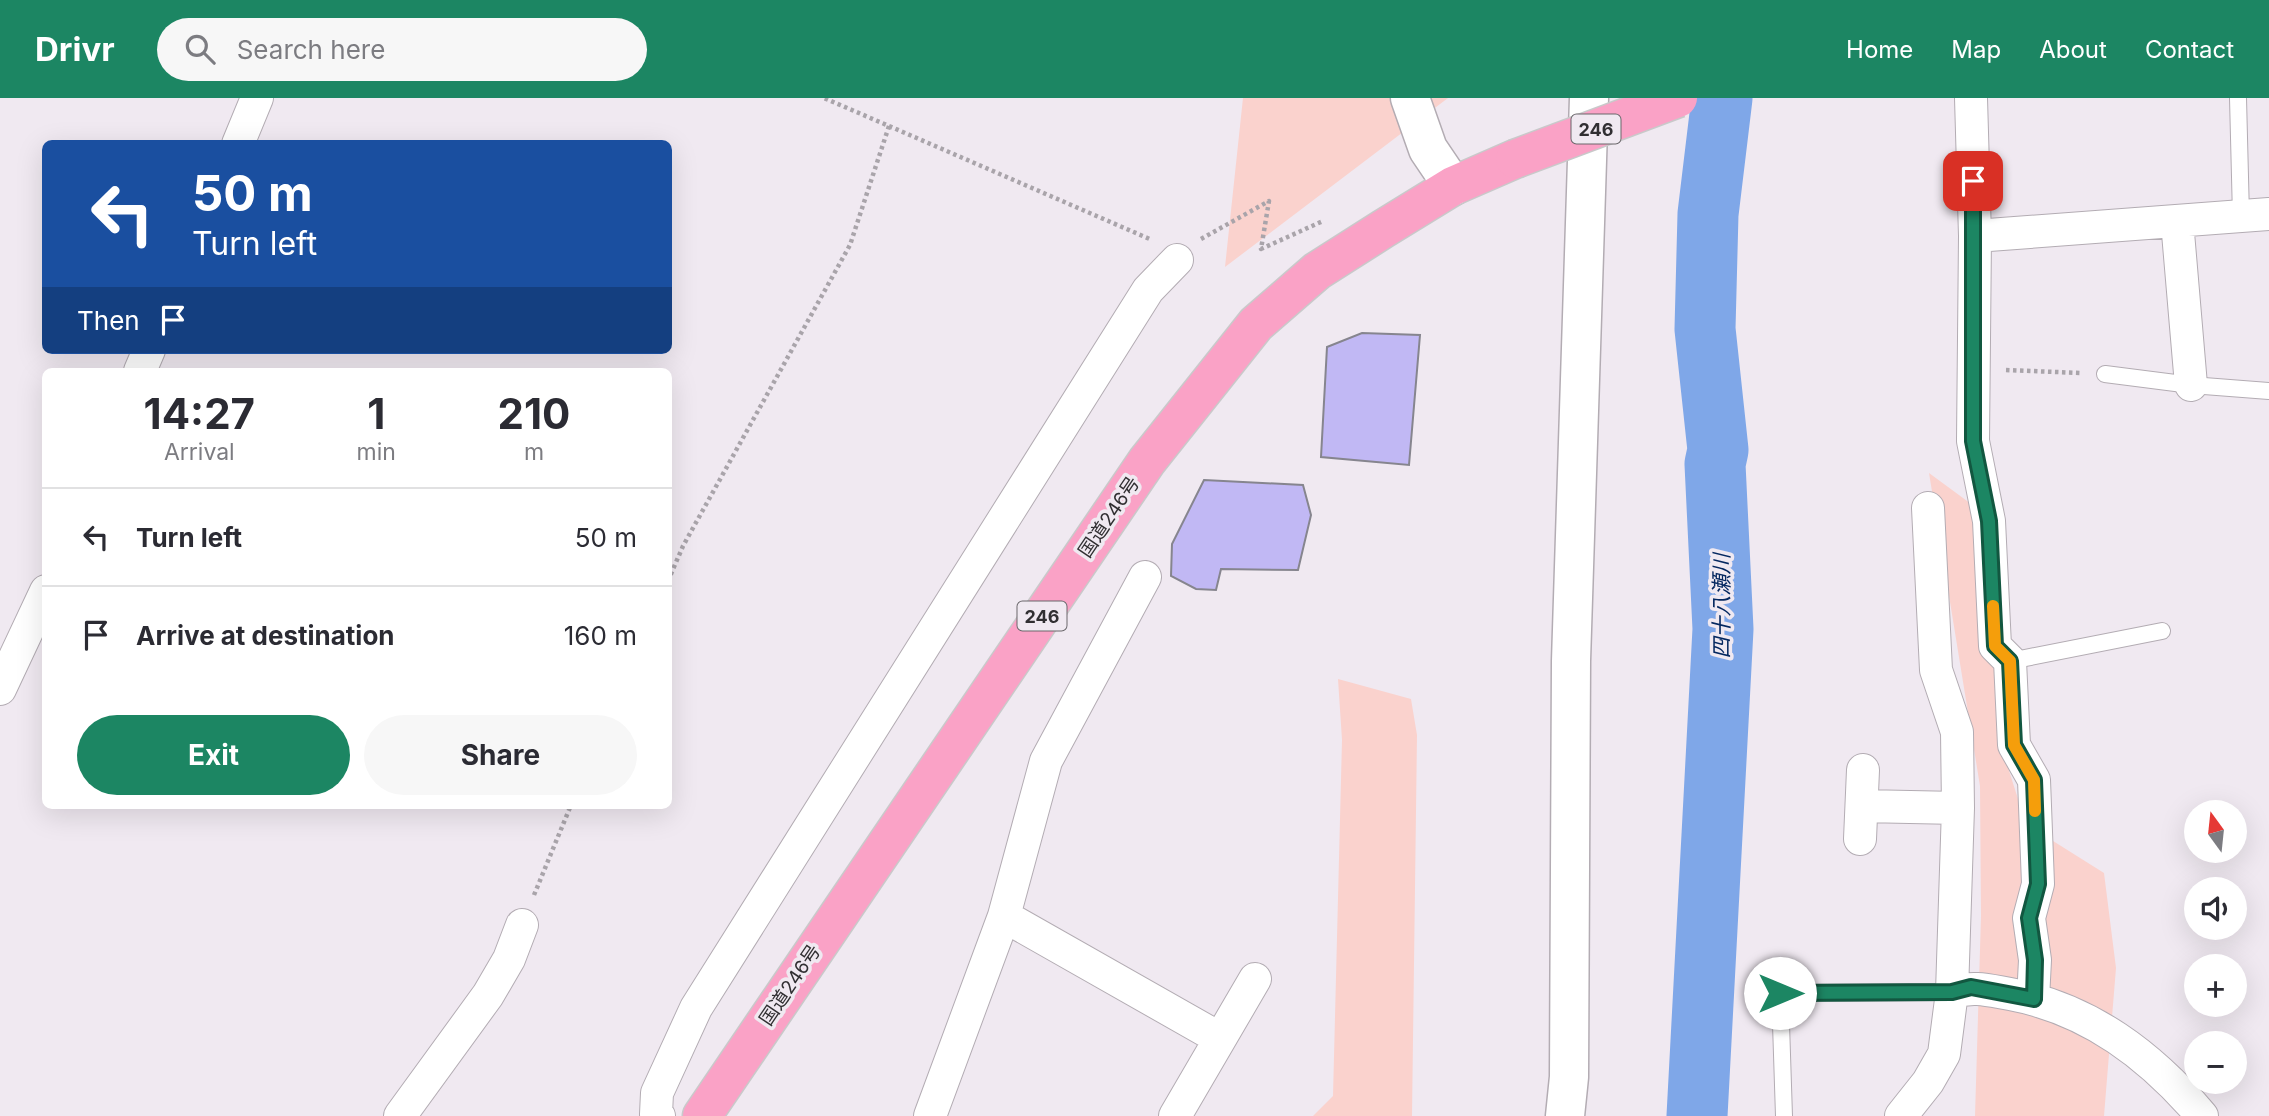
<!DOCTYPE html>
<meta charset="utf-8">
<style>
:root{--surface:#fff;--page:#f7f7f7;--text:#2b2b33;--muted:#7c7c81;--line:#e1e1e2;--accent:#1c8663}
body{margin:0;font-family:Inter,"Noto Sans JP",sans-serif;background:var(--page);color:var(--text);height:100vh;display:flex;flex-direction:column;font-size:26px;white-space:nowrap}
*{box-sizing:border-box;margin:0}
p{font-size:23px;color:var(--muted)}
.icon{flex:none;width:38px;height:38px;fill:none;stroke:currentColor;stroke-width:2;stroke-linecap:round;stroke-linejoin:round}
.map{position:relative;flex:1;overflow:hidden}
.panel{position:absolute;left:42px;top:270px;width:630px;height:441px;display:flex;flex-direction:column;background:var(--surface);border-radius:10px;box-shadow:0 7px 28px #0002}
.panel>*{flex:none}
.top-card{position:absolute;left:42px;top:42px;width:630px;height:214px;border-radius:10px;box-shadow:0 7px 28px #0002;background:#1a4fa0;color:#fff;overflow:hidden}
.needle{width:46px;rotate:345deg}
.fabs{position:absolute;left:2184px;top:702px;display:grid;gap:14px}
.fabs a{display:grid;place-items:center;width:63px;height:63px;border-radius:50%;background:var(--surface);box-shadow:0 7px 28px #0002;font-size:35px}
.pin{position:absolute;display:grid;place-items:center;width:60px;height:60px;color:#fff;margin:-30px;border-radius:14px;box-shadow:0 4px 10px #0006}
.me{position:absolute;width:77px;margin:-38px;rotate:90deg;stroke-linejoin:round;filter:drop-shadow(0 0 5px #0008)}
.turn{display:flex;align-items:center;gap:24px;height:147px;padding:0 35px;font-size:32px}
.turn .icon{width:91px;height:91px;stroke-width:2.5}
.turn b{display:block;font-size:49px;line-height:60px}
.then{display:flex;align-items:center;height:66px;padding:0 35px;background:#0003;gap:14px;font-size:26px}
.eta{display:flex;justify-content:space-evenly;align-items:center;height:119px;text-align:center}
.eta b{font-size:42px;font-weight:700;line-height:49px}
.primary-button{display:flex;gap:14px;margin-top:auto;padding:14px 35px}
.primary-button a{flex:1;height:80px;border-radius:42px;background:var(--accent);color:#fff;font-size:28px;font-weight:700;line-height:80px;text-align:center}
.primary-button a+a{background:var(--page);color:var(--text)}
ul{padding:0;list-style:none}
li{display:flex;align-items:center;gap:21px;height:98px;padding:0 35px;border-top:2px solid var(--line)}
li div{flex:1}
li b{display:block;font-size:26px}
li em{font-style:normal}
header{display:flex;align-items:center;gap:42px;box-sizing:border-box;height:98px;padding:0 35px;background:var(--accent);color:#fff}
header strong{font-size:33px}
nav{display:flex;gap:38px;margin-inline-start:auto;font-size:24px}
.search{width:490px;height:63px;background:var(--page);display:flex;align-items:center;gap:18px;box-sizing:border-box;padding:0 24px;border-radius:38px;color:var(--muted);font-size:26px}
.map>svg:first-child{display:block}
.green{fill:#fad2cd}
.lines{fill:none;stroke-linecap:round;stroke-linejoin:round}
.river{stroke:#7fa7e8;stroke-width:61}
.building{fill:#c1b8f4;stroke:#86858e;stroke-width:2}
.service-casing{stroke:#b3acb3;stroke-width:18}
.minor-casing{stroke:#b3acb3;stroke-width:34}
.tertiary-casing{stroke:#b3acb3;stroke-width:41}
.trunk-casing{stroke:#c9c9ca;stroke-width:41}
.path{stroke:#a9a4aa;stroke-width:4.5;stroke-dasharray:3.5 3.5;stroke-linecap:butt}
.service{stroke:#fff;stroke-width:16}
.minor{stroke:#fff;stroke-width:32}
.tertiary{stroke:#fff;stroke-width:38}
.trunk{stroke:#faa2c6;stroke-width:38}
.trunk-bridge-casing{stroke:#c9c9ca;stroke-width:41;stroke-linecap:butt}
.trunk-bridge{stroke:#faa2c6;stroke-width:38}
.route-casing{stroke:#125740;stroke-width:18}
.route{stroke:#1c8663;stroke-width:12}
.slow{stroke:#f59e0b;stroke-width:12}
.labels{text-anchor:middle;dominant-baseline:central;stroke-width:7;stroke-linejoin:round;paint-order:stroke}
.shield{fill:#f0e9f1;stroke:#6a676b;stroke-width:2}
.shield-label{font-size:18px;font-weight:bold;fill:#312f32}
.street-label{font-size:19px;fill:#312f32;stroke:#f0e9f1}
.water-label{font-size:21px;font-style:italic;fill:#052860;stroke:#f0e9f1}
</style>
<header>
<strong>Drivr</strong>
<div class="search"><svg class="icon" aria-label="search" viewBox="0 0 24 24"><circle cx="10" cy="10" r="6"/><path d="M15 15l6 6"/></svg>Search here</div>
<nav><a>Home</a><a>Map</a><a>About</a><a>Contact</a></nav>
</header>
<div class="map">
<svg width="2269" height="1018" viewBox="0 0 2269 1018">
<rect width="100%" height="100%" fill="#f0e9f1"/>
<path class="green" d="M1243 0H1448L1225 169Z
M1929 375 1978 411 2004 657 2026 726 2104 775 2116 870 2104 1018H1975L1981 818 1980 688Z
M1338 581 1411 601 1417 637 1412 1018H1313L1333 998 1342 642Z"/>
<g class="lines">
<path class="river" d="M1697 1018 1723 531 1715 366 1718 352 1705 231 1708 116 1722 0"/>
</g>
<path class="building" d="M1362 235 1420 237 1409 367 1321 359 1327 249Z
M1204 382 1303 387 1311 417 1298 472 1221 471 1216 492 1196 491 1171 478 1172 446Z"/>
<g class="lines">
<g class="service-casing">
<path id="service" d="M2238 0 2241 118
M2105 276 2191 287 2269 293
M2010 563 2162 533
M1784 1018 1780 895 1952 894"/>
</g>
<g class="minor-casing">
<path id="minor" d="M1971 0 1975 138 1973 343 1989 423 1995 548 2010 563 2014 647 2034 682 2038 786 2029 820 2035 862 2033 901
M238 46 257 0
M2177 123 2191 287
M1975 138 2269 116
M140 273 149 252
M0 591 46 493
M1862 708 1958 710
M1860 741 1863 672
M1004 818 1219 940
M1952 894C1975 888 1987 892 2010 896 2090 911 2151 958 2202 1018
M400 1018 488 897 509 861 522 827
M659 1018 656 1016 657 995 696 910 1148 192 1177 162
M930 1018 1004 818 1046 663 1145 479
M1175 1018 1255 881
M1901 1018 1928 984 1944 956 1952 894 1958 710 1957 634 1936 572 1928 410"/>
</g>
<g class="tertiary-casing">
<path id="tertiary" d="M1410 0 1428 51 1453 88
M1565 1018 1569 979 1571 563 1589 0"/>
</g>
<g class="trunk-casing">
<path id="trunk" d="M702 1018 1147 363 1256 226 1317 173 1383 131 1453 88 1515 61"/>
</g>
<path class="path" d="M889 28 1152 142
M1201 141 1269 103 1261 151 1323 123
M2006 272 2081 275
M668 483 683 448 850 147 889 28 824 0
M534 797 571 707"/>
<use href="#service" class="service"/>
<use href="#minor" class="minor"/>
<use href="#tertiary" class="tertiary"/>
<use href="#trunk" class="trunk"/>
<g class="trunk-bridge-casing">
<path id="trunk-bridge" d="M1515 61 1678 0"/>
</g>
<use href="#trunk-bridge" class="trunk-bridge"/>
</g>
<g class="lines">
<g class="route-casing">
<path id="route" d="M1780 895 1952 894 1971 889 2034 901 2035 862 2029 820 2038 786 2034 682 2014 647 2010 563 1995 548 1989 423 1973 343V83"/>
</g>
<use href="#route" class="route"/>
<path class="slow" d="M1993 508 1995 548 2010 563 2014 647 2034 682 2035 713"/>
</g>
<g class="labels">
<g class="shield">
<rect x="1571.5" y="16.5" width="49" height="29" rx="5"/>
<rect x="1017.5" y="503.5" width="49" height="29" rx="5"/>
</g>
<g class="shield-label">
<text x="1596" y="31">246</text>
<text x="1042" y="518">246</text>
</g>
<g class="street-label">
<text transform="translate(1109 419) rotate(-56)">国道246号</text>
<text transform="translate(790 887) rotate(-56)">国道246号</text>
</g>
<g class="water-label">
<text transform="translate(1721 508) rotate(-90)">四十八瀬川</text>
</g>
</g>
</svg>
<div class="fabs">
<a><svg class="needle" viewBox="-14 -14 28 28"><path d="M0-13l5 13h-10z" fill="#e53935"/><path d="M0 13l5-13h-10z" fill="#7c7c81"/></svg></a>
<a><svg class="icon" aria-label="sound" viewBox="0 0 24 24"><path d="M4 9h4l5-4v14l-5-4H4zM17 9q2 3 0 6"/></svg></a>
<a>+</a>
<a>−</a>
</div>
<div class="pin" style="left:1973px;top:83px;background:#d93025"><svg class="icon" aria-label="arrive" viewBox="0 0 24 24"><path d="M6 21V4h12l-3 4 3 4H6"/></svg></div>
<svg class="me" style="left:1780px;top:895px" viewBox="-20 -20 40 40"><circle r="19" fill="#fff"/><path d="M0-13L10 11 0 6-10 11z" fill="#1c8663"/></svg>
<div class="top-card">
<div class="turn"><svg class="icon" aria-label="left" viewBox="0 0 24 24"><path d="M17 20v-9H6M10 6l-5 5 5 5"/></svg><div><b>50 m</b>Turn left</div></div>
<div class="then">Then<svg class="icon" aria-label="arrive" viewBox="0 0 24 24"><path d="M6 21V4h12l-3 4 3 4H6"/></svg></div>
</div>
<section class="panel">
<div class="eta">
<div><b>14:27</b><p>Arrival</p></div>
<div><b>1</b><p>min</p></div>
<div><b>210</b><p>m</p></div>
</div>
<ul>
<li><svg class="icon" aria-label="left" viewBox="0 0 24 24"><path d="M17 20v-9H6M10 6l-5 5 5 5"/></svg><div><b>Turn left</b></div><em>50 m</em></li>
<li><svg class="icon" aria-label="arrive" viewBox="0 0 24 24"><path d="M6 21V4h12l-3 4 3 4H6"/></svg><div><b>Arrive at destination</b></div><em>160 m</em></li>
</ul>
<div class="primary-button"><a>Exit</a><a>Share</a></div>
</section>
</div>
